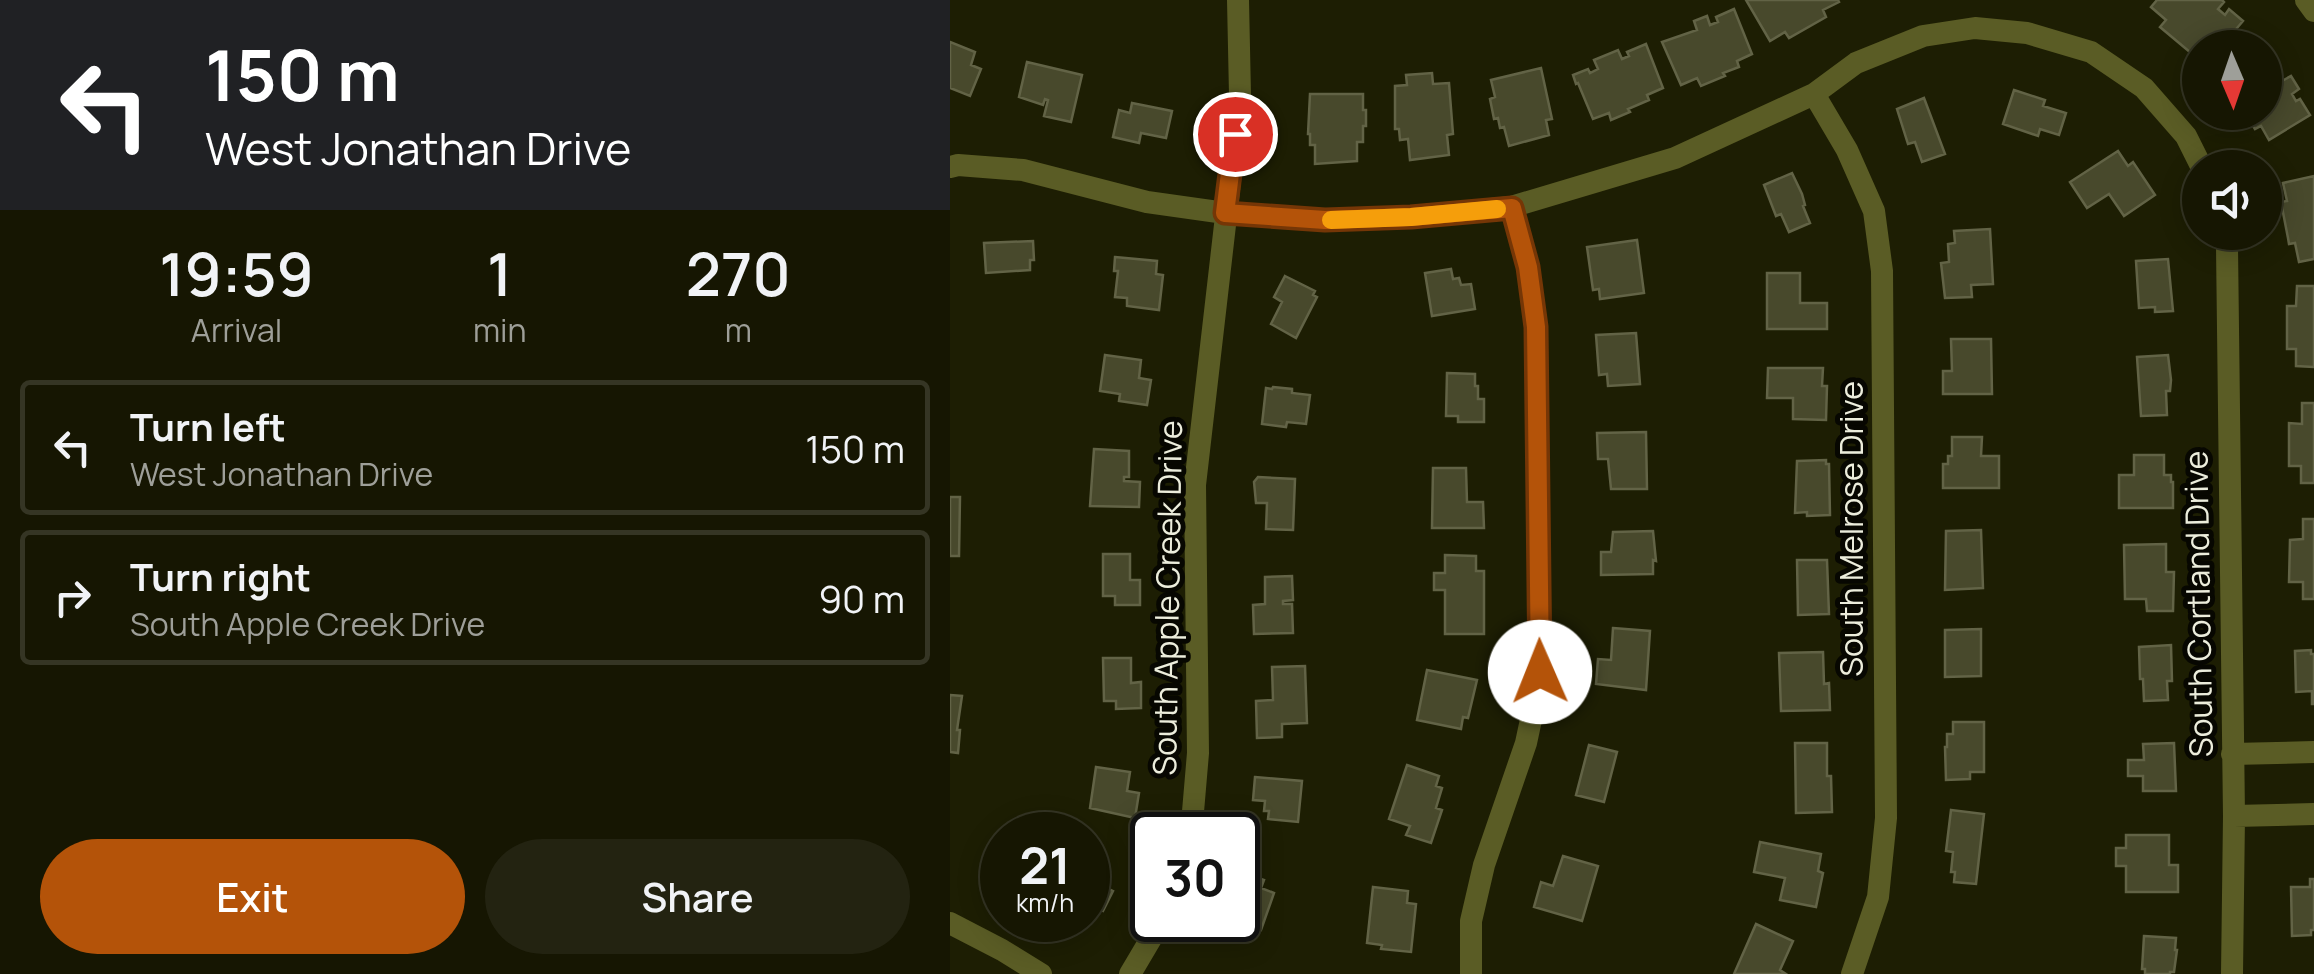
<!DOCTYPE html>
<style>
:root{--surface:#161602;--page:#232311;--text:#f1f3f6;--muted:#9e9f99;--line:#353524;--accent:#b45309}
body{margin:0;font-family:Manrope,sans-serif;background:var(--page);color:var(--text);height:100vh;display:flex;flex-direction:column;font-size:38px;white-space:nowrap}
*{box-sizing:border-box;margin:0}
p{font-size:32px;color:var(--muted)}
.icon{flex:none;width:55px;height:55px;fill:none;stroke:currentColor;stroke-width:2;stroke-linecap:round;stroke-linejoin:round}
.map{position:relative;flex:1;overflow:hidden}
.panel{display:flex;flex-direction:column;background:var(--surface);width:950px}
.panel>*{flex:none}
.guide{background:#202124;color:#fff;overflow:hidden}
.needle{width:65px;rotate:178deg}
.buttons{position:absolute;left:1232px;top:30px;display:grid;gap:20px}
.buttons a{display:grid;place-items:center;width:100px;height:100px;border-radius:50%;background:var(--surface);box-shadow:0 5px 25px #0003,0 0 0 2px var(--line);font-size:50px}
.speed{position:absolute;left:30px;top:812px;display:flex;gap:20px;font-size:50px;font-weight:700;text-align:center}
.speed>*{display:grid;place-content:center;width:130px;height:130px;border-radius:50%;background:var(--surface);box-shadow:0 5px 25px #0003,0 0 0 2px var(--line);line-height:1}
.speed small{font-size:25px;font-weight:400}
.speed .limit{border:5px solid #111;border-radius:15px;background:#fff;color:#111}
.pin{position:absolute;display:grid;place-items:center;width:85px;height:85px;color:#fff;margin:-42px;border:5px solid #fff;border-radius:50%;box-shadow:0 2px 10px #0007}
.me{position:absolute;width:110px;margin:-55px;rotate:359deg;stroke-linejoin:round;filter:drop-shadow(0 0 8px #0008)}
.turn{display:flex;align-items:center;gap:35px;height:210px;padding:0 40px;font-size:45px}
.turn .icon{width:130px;height:130px;stroke-width:2.5}
.turn b{display:block;font-size:70px;line-height:85px}
.eta{display:flex;justify-content:space-evenly;align-items:center;height:170px;text-align:center}
.eta b{font-size:60px;font-weight:600;line-height:70px}
.cta{display:flex;gap:20px;margin-top:auto;padding:20px 40px}
.cta a{flex:1;height:115px;border-radius:60px;background:var(--accent);color:#fff;font-size:40px;font-weight:600;line-height:115px;text-align:center}
.cta a+a{background:var(--page);color:var(--text)}
ul{padding:0;list-style:none}
li{display:flex;align-items:center;gap:30px;height:135px;margin:0 20px 15px;padding:0 20px;border:5px solid var(--line);border-radius:10px}
li div{flex:1}
li b{display:block;font-size:38px}
li em{font-style:normal}
main{display:flex;flex:1;min-height:0}
.map>svg:first-child{display:block}
.building{fill:#48492c;stroke:#626346;stroke-width:2.5}
.lines{fill:none;stroke-linecap:round;stroke-linejoin:round}
.minor{stroke:#5a5c25;stroke-width:22}
.route-casing{stroke:#753606;stroke-width:25}
.route{stroke:#b45309;stroke-width:18}
.slow{stroke:#f59e0b;stroke-width:18}
.labels{text-anchor:middle;dominant-baseline:central;stroke-width:10;stroke-linejoin:round;paint-order:stroke}
.street-label{font-size:32px;fill:#eceddc;stroke:#070701}
</style>
<main>
<section class="panel">
<div class="guide">
<div class="turn"><svg class="icon" aria-label="left" viewBox="0 0 24 24"><path d="M17 20v-9H6M10 6l-5 5 5 5"/></svg><div><b>150 m</b>West Jonathan Drive</div></div>
</div>
<div class="eta">
<div><b>19:59</b><p>Arrival</p></div>
<div><b>1</b><p>min</p></div>
<div><b>270</b><p>m</p></div>
</div>
<ul>
<li><svg class="icon" aria-label="left" viewBox="0 0 24 24"><path d="M17 20v-9H6M10 6l-5 5 5 5"/></svg><div><b>Turn left</b><p>West Jonathan Drive</p></div><em>150 m</em></li>
<li><svg class="icon" aria-label="right" viewBox="0 0 24 24"><path d="M7 20v-9h11M14 6l5 5-5 5"/></svg><div><b>Turn right</b><p>South Apple Creek Drive</p></div><em>90 m</em></li>
</ul>
<div class="cta"><a>Exit</a><a>Share</a></div>
</section>
<div class="map">
<svg width="1364" height="974" viewBox="0 0 1364 974">
<rect width="100%" height="100%" fill="#1d1e03"/>
<path class="building" d="M796 0H888L889 2 873 10 876 17 839 38 835 32 820 41Z
M1207 0H1272L1274 2 1268 9 1275 15 1279 9 1293 21 1270 48 1250 49 1247 46 1241 53 1210 27 1216 20 1201 7Z
M784 9 802 54 787 61 789 67 773 73 775 76 751 86 747 78 731 85 712 42 747 30 744 21 757 16 760 25 768 22 766 17Z
M0 42 25 52 21 65 31 69 20 96 0 88Z
M696 44 713 88 697 95 699 100 678 109 680 112 661 120 659 113 643 119 628 83 626 84 623 75 638 69 640 73 648 69 644 60 668 50 672 59 679 56 677 52Z
M1319 49 1327 62 1322 65 1332 81 1341 76 1349 89 1342 94 1346 101 1350 99 1360 115 1319 140 1311 126 1305 129 1295 113 1291 115 1290 112H1315V51Z
M77 62 132 75 121 122 94 116 98 100 95 99 93 105 69 97Z
M591 68 602 119 596 120 599 135 559 146 554 127 550 128 548 118 544 119 540 99 545 97 541 80Z
M482 73 483 84 499 83 503 134 497 135 499 155 460 160 458 139 450 140 449 129H445V86L457 85 456 75Z
M1064 90 1095 100 1093 106 1116 113 1109 135 1090 129 1088 136 1053 124Z
M360 94H413V110H416V126H413V142H407V161L365 164V145H360V134H358Z
M974 98 995 154 972 162 965 142 958 144 947 109Z
M182 103 222 111 216 138 191 133 189 143 163 137 169 110 180 113Z
M1168 151 1178 166 1183 162 1205 195 1174 216 1159 194 1137 208 1120 182Z
M842 173 852 194 855 205 853 206 860 223 839 232 831 214 826 216 814 185Z
M1364 176V259L1349 262 1345 243 1339 244 1338 238 1331 202 1337 201 1333 183Z
M1040 229 1043 284 1021 285 1022 297 995 298 991 263 999 262 998 244 1005 243 1004 231Z
M687 240 694 293 650 299 649 289 643 290 637 247Z
M83 241 84 260H80V270L36 273 34 243Z
M165 257 207 261 206 274 213 275 209 310 177 306V298L165 297 168 271H164Z
M1218 259 1223 311 1205 312V307L1189 308 1186 261Z
M501 269 503 279 509 278 511 285 521 284 525 309 482 316 475 273Z
M817 273H850V303H877V329H817Z
M335 276 365 291 363 295 367 297 346 338 321 324 332 302 324 297Z
M1347 286H1364V367L1346 366V349H1337V306H1346Z
M686 333 690 384 658 386 657 374 649 375 646 335Z
M1001 339H1041L1042 394H993V371H1002Z
M155 355 191 360 189 378 201 380 197 405 169 401 170 394 150 391Z
M1218 355 1221 380 1220 391H1216L1217 415 1191 416 1187 357Z
M818 368H873L872 386H877L876 420 843 419V398H817Z
M497 373 525 374V386H528V399H534V422H508V416H496Z
M323 387 342 389V393L360 395 356 424 337 422 336 427 312 424 316 388 322 389Z
M1352 403H1364V483H1351V466H1339V423L1352 424Z
M696 432 697 489H661L658 459H648L647 433Z
M1002 437H1032L1031 456H1049V488H993V464H998V456H1002Z
M144 449 179 451V477H174V481L190 482 189 507 140 506Z
M1184 455H1214V475H1221V482H1223V508H1169V475H1184Z
M876 460V464H879L880 515 857 516V512L845 513 847 461Z
M483 468H516L517 502H533L534 528H482Z
M308 477 345 479 343 530 316 529 317 503H306L304 482Z
M0 497H10L9 556H0Z
M1353 519H1364V599H1353V582H1339L1340 540 1353 539Z
M1031 530 1033 588 995 590 996 531Z
M703 531 706 561 703 560V574L651 575V552H661L663 532Z
M1216 544V572H1224L1223 611H1197L1196 599H1175L1174 545Z
M153 554H180V580H190V605H165V596H153Z
M495 555 526 556V571H534V634H495V590H484V573H495Z
M847 560H877L879 614 848 615Z
M342 576 343 600 333 601V604H342L343 633 304 634 303 605 315 604V577Z
M663 628 700 631 696 690 646 684 648 659 661 660Z
M1031 629V676L995 677V630Z
M1221 645 1222 681H1217L1218 700 1194 701 1193 679H1190L1189 647Z
M1361 650V654H1364V704H1362V691L1346 692 1345 651Z
M873 652 874 684 879 683 880 710 831 711 829 653Z
M153 658H181V683L191 682V708L166 709V701H154Z
M355 666 357 723 332 724V737L307 738 306 701 323 700 322 667Z
M477 670 527 680 518 718 513 717 511 729 467 720Z
M0 695 12 696 7 730H10L8 753 0 752Z
M1003 722H1034V772H1020V779L996 780 995 747H997V734H1003Z
M845 743H877V776H881L882 812 846 813Z
M1224 743 1226 791H1193V776H1178V760H1194L1193 744Z
M639 745 667 752 654 802 626 795Z
M457 765 489 776 486 786 492 788 486 808 492 810 481 843 456 835 460 826 439 819Z
M146 767 180 772 177 791 189 793 185 818 140 808Z
M305 777 352 781 348 822 318 819 319 811H314L315 801 303 800Z
M1001 810 1034 814 1026 884 1004 882 1005 872H1001L1003 852 996 851Z
M1176 835H1219V865H1228V892H1176V866H1166V848H1176Z
M810 842 871 854 868 871 873 873 866 907 830 900 835 878 804 872Z
M613 856 648 866 632 921 584 907 591 882 603 886Z
M291 872 314 880 311 888 324 893 311 930 284 921 288 920V881Z
M138 879 163 891 153 911 143 907 138 919Z
M1360 879H1364V930H1361V935L1342 936 1341 887H1360Z
M423 887 458 891 457 903 466 904 461 952 431 949 432 945 417 943Z
M806 924 843 941 830 970 836 974H784Z
M1194 936 1226 938 1225 950H1227L1224 972H1220V974H1195V969H1192Z"/>
<g class="lines">
<path class="minor" d="M1356 0 1364 11
M864 94 897 150 924 211 932 271 936 818 928 897 902 974
M0 167 8 165 73 170 197 202 275 213 375 220 461 217 561 207 725 158 864 94 906 63 973 36 1025 28 1077 33 1141 52 1194 88 1236 136 1252 168
M1274 232 1277 247 1284 816 1282 974
M1282 754 1364 752
M1284 816 1364 814
M241 835 248 753 245 485 290 95 288 0
M0 923 52 950 91 974
M180 974 212 920
M521 974V921L534 865 576 743 591 673 586 327 578 267 561 207"/>
</g>
<g class="lines">
<g class="route-casing">
<path id="route" d="M285 134 275 213 375 220 461 217 562 208 578 267 586 327 590 672"/>
</g>
<use href="#route" class="route"/>
<path class="slow" d="M381 220 461 217 547 209"/>
</g>
<g class="labels">
<g class="street-label">
<text transform="translate(901 529) rotate(-90)">South Melrose Drive</text>
<text transform="translate(217 598) rotate(-89)">South Apple Creek Drive</text>
<text transform="translate(1248 604) rotate(-91)">South Cortland Drive</text>
</g>
</g>
</svg>
<div class="buttons">
<a><svg class="needle" viewBox="-14 -14 28 28"><path d="M0-13l5 13h-10z" fill="#e53935"/><path d="M0 13l5-13h-10z" fill="#9e9f99"/></svg></a>
<a><svg class="icon" aria-label="sound" viewBox="0 0 24 24"><path d="M4 9h4l5-4v14l-5-4H4zM17 9q2 3 0 6"/></svg></a>
</div>
<div class="speed"><div>21<small>km/h</small></div><div class="limit">30</div></div>
<div class="pin" style="left:285px;top:134px;background:#d93025"><svg class="icon" aria-label="arrive" viewBox="0 0 24 24"><path d="M6 21V4h12l-3 4 3 4H6"/></svg></div>
<svg class="me" style="left:590px;top:672px" viewBox="-20 -20 40 40"><circle r="19" fill="#fff"/><path d="M0-13L10 11 0 6-10 11z" fill="#b45309"/></svg>
</div>
</main>
